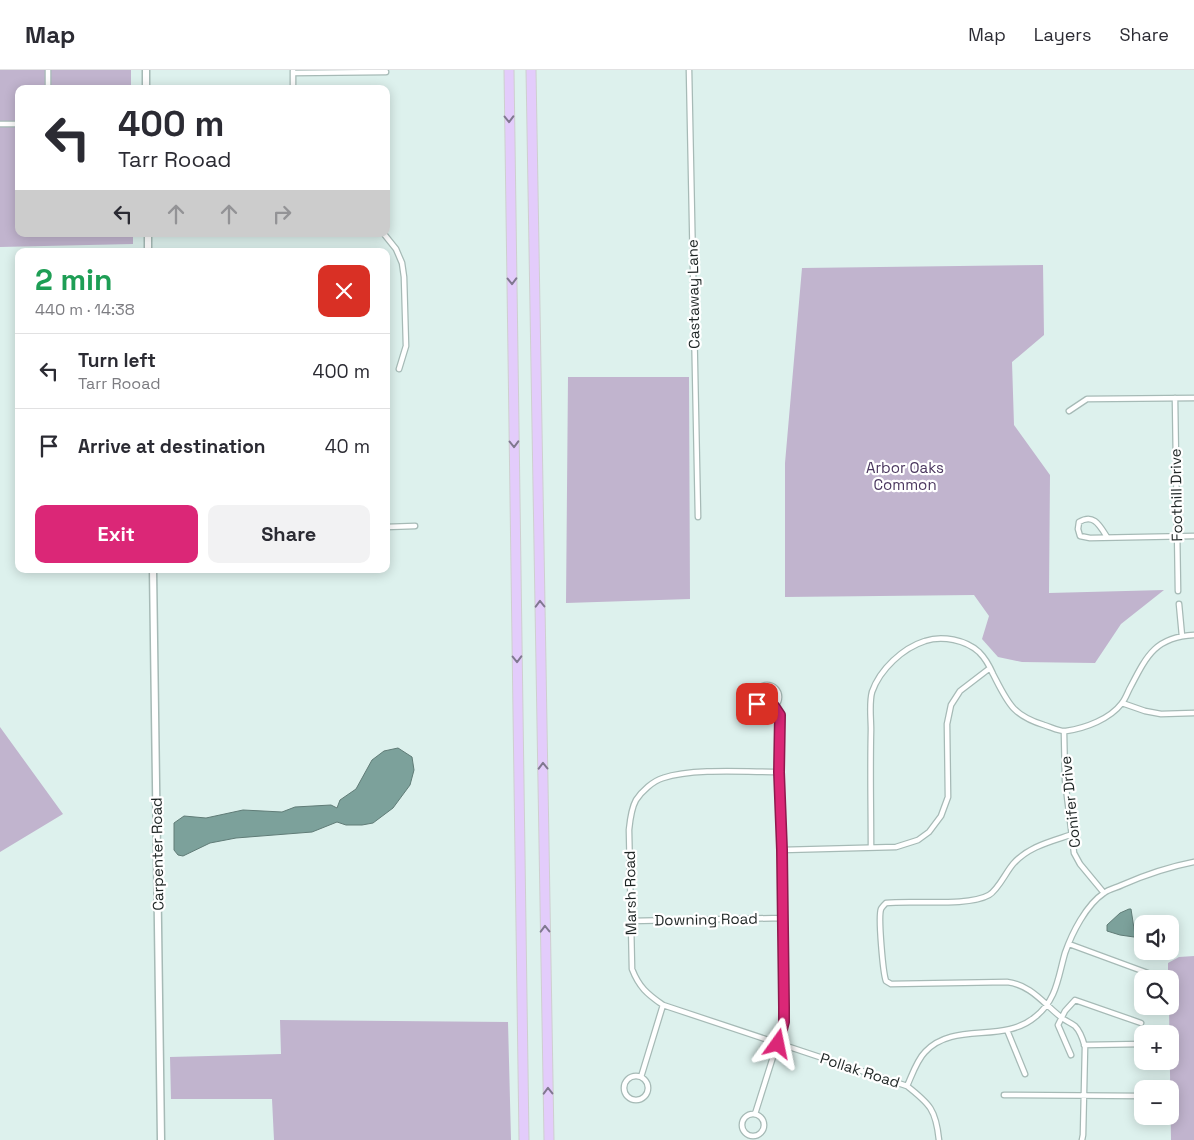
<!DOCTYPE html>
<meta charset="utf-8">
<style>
:root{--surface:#fff;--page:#f2f2f3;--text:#2b2b33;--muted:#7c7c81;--line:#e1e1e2;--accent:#db2777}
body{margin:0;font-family:"Space Grotesk",sans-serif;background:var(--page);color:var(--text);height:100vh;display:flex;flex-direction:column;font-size:19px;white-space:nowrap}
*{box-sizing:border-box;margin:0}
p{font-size:16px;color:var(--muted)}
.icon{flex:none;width:28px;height:28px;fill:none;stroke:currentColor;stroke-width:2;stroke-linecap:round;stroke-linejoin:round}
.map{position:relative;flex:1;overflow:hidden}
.sheet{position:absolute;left:15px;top:178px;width:375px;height:325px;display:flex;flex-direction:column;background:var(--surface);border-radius:10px;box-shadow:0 2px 12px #0003}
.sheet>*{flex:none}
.guide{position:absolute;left:15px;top:15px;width:375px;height:152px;border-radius:10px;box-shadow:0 2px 12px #0003;background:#fff;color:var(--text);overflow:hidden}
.tools{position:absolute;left:1134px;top:845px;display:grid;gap:10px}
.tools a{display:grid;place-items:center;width:45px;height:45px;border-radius:10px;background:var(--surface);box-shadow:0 2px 12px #0003;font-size:25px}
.pin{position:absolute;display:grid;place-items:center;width:42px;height:42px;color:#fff;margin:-21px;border-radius:10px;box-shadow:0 2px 8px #0006}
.me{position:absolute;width:55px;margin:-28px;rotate:12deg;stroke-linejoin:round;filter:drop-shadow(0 0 4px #0008)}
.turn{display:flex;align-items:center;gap:18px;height:105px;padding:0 20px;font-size:22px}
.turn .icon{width:65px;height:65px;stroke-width:2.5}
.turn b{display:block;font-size:35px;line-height:42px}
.lanes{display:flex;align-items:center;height:48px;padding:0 20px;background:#0003;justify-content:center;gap:25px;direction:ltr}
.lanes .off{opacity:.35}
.round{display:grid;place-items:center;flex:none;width:52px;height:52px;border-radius:10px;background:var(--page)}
.headline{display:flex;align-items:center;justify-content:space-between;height:85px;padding:0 20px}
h1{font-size:30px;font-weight:700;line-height:38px;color:#1e9e55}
.cta{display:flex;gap:10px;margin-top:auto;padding:10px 20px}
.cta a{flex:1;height:58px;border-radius:10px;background:var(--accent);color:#fff;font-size:20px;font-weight:700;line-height:58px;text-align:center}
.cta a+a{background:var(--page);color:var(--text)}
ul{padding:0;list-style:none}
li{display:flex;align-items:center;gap:15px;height:75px;padding:0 20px;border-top:1px solid var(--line)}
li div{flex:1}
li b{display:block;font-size:19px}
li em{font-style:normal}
header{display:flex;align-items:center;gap:30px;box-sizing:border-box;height:70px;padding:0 25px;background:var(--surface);border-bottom:1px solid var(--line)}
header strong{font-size:24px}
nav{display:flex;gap:28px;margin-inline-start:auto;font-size:18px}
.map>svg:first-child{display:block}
.green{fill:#c1b4ce}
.water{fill:#7ca19b;stroke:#607c77}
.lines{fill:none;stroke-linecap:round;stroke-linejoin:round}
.minor-casing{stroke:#a6bab6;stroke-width:7}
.secondary-casing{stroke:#a6bab6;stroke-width:9}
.motorway-casing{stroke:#cecfcf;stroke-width:11}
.minor{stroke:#fff;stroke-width:4.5}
.secondary{stroke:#fff;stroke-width:6}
.motorway{stroke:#e3ccfb;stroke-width:9}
.oneway{stroke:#807890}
.route-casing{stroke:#8e194d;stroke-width:12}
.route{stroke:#db2777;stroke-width:9}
.labels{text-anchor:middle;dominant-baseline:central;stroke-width:4.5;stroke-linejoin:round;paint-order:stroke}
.street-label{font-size:15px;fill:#1e2524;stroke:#fff}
.park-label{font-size:15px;fill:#4b375f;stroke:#fff}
</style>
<header>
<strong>Map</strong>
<nav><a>Map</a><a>Layers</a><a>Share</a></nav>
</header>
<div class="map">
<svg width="1194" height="1070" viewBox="0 0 1194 1070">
<rect width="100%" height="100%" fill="#ddf1ed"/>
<path class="green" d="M0 0H131V19H19V164H133V174L0 177Z
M1043 195 1044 265 1012 292 1014 355 1050 405 1049 523 1164 520 1121 554 1095 593 1022 592 998 587 982 569 989 546 974 525 785 527V393L802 198Z
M568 307H689L690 529 566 533Z
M0 657 63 744 0 782Z
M1194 886V1070H1171L1169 936H1170V909H1168V893L1179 887Z
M280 950 508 952 511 1070H274L272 1029H171L170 987 281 984Z"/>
<path class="water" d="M398 678 412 687 414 700 410 715 393 738 373 753 362 755H346L337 752 312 762 236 768 210 773 183 786 178 785 174 780V753L184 746 206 748 243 740 282 742 295 737 331 735 337 738 340 730 356 719 372 690 384 681Z
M1129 839H1131L1135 865 1134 867 1120 865 1107 861V855L1120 843Z"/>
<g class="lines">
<g class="minor-casing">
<path id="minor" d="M689 0 698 447
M293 1V19
M293 3 386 2
M48 19V0
M0 54H19
M384 164 396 179 402 193 404 207 406 276 399 299
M1175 328 1178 521
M1069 341 1087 329 1194 328
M386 457 415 456
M1107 467C1100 456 1094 443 1079 452L1078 459 1080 466 1090 468 1194 466
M1179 534 1182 566
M755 627a12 12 0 1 1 24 0a12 12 0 1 1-24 0Z
M1122 633 1145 641 1161 644 1194 643
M1064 662 1065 710 1074 783 1080 794 1104 823
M779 702C747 702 693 698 663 708 653 711 642 721 636 730 631 739 630 750 629 760L632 899C639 917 647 924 663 935L907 1016C930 1034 936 1040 939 1070
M1070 765C1049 772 1028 777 1013 794 1006 802 998 820 989 825 968 837 912 830 886 833 884 835 882 837 881 839 878 847 883 903 886 911L891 914 1007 912C1031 915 1043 933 1062 948 1066 951 1071 953 1075 956 1081 962 1083 970 1085 977L1083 1065 1082 1070
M871 777C871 738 870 699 871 660 871 648 869 633 872 622 880 599 903 578 925 571 942 565 966 570 979 582 985 588 990 597 993 604 1008 633 1012 645 1044 655 1051 657 1060 662 1066 661 1086 658 1110 649 1122 633 1126 628 1128 621 1131 616 1147 585 1156 567 1194 565
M782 780 896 777 918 770 929 762 941 746 948 727 947 654 951 635 960 621 990 598
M631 851 782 848
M1069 874 1156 906
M1007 960 1025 1004
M1084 975 1142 974
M1071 985 1058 955 1065 941 1075 930 1141 953
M624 1018a12 12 0 1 1 24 0a12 12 0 1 1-24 0Z
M641 1007 663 935
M907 1016C912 1005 917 990 925 982 954 951 1003 974 1035 947 1057 930 1058 907 1065 883 1072 863 1086 835 1104 823 1109 819 1116 818 1122 815 1145 805 1168 797 1194 792
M1004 1025 1142 1026
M755 1044 784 952 780 645 774 636
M742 1055a11 11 0 1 1 22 0a11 11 0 1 1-22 0Z"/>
</g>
<g class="secondary-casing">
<path id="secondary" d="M146 0V19
M148 164V181
M153 499 161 1070"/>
</g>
<g class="motorway-casing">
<path id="motorway" d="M509 0 524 1070
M531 0 549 1070"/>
</g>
<use href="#minor" class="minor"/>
<use href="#secondary" class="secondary"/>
<use href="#motorway" class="motorway"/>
</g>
<defs><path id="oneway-chevron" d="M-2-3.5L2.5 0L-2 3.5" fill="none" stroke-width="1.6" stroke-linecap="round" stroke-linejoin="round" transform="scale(1.25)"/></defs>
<g class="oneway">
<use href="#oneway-chevron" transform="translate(509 49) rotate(89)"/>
<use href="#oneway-chevron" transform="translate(512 211) rotate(89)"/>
<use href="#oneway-chevron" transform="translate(514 374) rotate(89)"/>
<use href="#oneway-chevron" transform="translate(540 534) rotate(-91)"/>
<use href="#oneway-chevron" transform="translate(517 589) rotate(89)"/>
<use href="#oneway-chevron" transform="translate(543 696) rotate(-91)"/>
<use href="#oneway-chevron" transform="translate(545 859) rotate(-91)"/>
<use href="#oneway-chevron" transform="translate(548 1021) rotate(-91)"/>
</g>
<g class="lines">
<g class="route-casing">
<path id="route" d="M757 634C763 639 768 640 774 636L780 645 779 702 782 780 784 937V952L778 974"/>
</g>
<use href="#route" class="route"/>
</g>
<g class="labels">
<g class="street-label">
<text transform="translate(693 224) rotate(-91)">Castaway Lane</text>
<text transform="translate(1176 425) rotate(-91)">Foothill Drive</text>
<text transform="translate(1070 732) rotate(-96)">Conifer Drive</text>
<text transform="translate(157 784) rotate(-91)">Carpenter Road</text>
<text transform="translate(630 823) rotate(-91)">Marsh Road</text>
<text transform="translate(706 849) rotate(-1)">Downing Road</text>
<text transform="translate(860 1000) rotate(18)">Pollak Road</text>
</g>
<g class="park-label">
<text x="905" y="397">Arbor Oaks<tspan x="905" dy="17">Common</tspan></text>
</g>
</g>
</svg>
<div class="tools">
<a><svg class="icon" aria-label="sound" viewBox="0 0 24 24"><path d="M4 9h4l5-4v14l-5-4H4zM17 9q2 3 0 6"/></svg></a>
<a><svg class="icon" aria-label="search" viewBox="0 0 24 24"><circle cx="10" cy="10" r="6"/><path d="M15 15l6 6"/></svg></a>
<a>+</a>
<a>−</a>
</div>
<div class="pin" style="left:757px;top:634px;background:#d93025"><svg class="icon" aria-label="arrive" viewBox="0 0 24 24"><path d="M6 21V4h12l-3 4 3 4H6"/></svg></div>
<svg class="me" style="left:778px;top:974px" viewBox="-20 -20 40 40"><path d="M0-17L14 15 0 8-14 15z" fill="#db2777" stroke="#fff" stroke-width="4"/></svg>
<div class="guide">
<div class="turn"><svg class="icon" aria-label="left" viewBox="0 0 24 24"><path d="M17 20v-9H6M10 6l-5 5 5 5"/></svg><div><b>400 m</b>Tarr Rooad</div></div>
<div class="lanes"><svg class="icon" aria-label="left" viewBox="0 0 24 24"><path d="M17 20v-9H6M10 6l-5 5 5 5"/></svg><svg class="icon off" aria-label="ahead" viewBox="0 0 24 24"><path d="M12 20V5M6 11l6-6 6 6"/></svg><svg class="icon off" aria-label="ahead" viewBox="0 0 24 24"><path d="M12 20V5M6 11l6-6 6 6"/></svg><svg class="icon off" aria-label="right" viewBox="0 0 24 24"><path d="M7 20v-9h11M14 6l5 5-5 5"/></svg></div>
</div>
<section class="sheet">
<div class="headline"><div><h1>2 min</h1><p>440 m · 14:38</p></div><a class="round" style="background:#d93025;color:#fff"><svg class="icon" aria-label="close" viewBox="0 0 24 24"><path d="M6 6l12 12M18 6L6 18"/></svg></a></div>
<ul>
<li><svg class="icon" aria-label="left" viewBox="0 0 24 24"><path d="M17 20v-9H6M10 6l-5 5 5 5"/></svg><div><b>Turn left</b><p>Tarr Rooad</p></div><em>400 m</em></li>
<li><svg class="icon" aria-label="arrive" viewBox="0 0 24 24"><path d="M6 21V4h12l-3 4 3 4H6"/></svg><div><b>Arrive at destination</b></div><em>40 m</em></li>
</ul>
<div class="cta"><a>Exit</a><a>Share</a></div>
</section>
</div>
